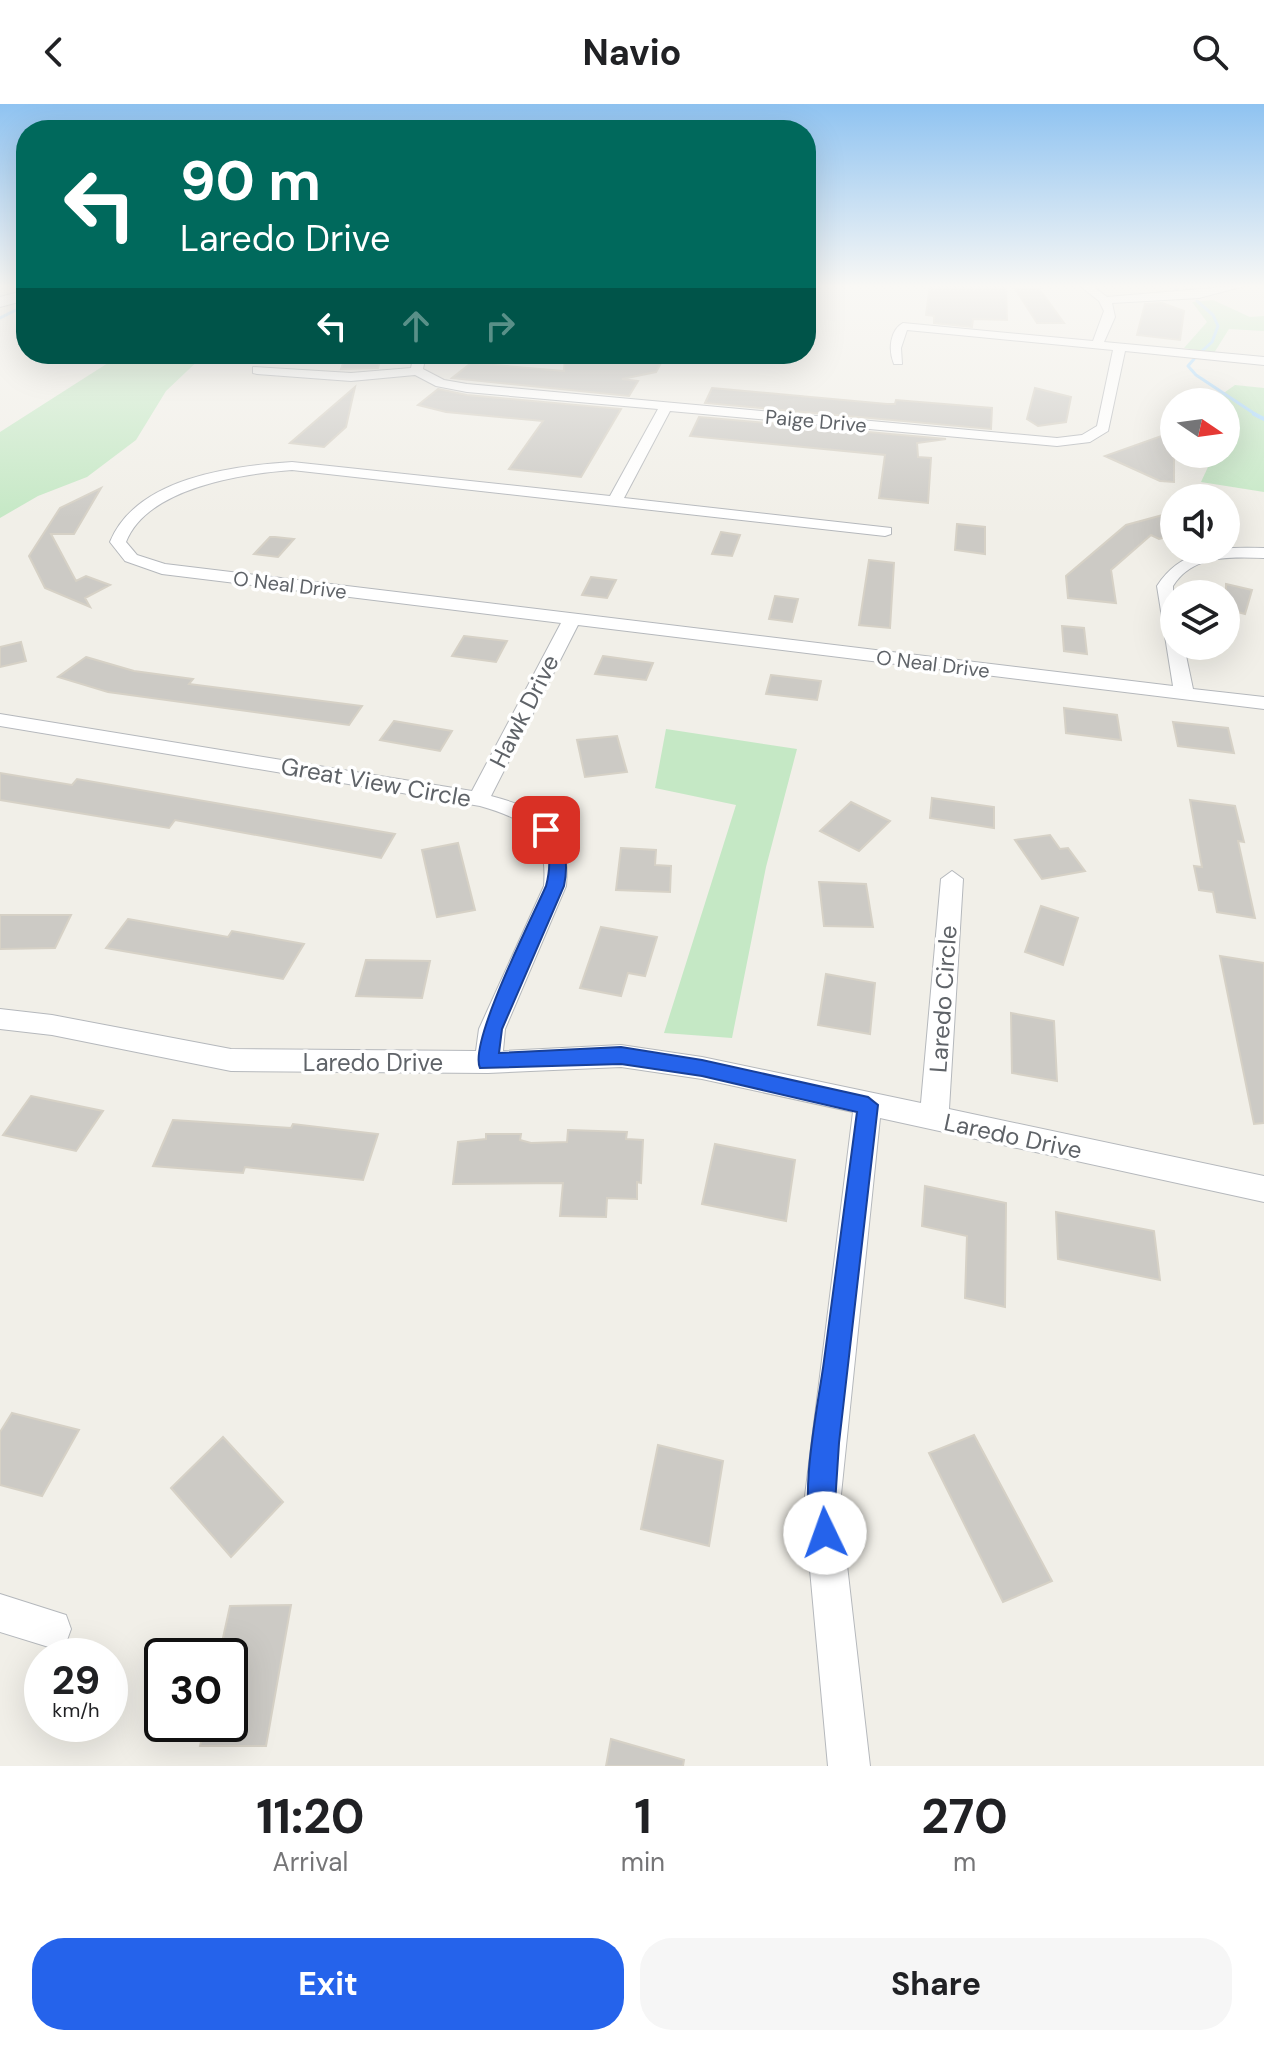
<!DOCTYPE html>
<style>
:root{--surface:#fff;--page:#f6f6f6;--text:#202124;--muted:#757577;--accent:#2563eb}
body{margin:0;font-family:"DM Sans",sans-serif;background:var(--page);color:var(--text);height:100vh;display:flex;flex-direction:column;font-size:30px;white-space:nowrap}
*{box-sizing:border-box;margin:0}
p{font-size:26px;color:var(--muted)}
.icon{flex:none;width:44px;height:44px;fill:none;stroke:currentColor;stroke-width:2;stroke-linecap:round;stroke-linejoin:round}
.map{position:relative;height:1662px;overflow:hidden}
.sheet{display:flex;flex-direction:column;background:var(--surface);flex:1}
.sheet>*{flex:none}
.banner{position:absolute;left:16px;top:16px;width:800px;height:244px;border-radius:32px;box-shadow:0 8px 32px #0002;background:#00695c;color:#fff;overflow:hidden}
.needle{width:52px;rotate:103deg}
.controls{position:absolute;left:1160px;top:284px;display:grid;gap:16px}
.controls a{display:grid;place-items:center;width:80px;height:80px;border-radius:50%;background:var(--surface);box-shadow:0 8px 32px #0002;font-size:40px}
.speed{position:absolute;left:24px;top:1534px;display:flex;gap:16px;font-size:40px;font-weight:700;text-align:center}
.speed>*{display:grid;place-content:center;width:104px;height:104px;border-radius:50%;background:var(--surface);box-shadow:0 8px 32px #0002;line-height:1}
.speed small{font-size:20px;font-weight:400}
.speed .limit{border:4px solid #111;border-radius:12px;background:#fff;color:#111}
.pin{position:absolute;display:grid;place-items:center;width:68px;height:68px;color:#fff;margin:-34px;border-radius:16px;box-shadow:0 4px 12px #0006}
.me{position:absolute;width:88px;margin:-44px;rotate:357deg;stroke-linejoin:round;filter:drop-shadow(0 0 6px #0008)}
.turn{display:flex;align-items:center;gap:28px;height:168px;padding:0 32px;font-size:36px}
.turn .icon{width:104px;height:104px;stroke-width:2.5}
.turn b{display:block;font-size:56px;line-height:68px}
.lanes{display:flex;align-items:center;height:76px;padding:0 32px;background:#0003;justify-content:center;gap:40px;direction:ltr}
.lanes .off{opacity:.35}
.eta{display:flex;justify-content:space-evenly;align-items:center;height:136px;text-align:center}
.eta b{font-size:48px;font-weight:700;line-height:56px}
.action{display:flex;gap:16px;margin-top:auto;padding:16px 32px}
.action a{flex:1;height:92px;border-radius:32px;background:var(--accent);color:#fff;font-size:32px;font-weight:700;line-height:92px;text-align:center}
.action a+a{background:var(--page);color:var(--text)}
header{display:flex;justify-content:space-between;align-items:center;height:104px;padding:0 32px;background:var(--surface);font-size:36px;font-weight:700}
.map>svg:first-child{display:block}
.green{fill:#c5e8c5}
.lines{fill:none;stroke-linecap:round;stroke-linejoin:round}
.stream-far1{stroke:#aadaff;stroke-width:3}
.stream{stroke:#aadaff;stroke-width:4}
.building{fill:#cccac5;stroke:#d6d1c6;stroke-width:2}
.street-casing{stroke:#b5b8bc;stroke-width:2}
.secondary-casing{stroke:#b6babf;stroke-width:2}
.street{fill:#fff;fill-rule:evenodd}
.secondary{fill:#fff;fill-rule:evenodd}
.route{fill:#2563eb;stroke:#184099;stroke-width:2}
.labels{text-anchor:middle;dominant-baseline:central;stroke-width:7;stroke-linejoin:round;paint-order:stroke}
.far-street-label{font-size:20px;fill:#5f6368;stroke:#fff}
.street-label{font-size:24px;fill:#5f6368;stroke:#fff}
</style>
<header><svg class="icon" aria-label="back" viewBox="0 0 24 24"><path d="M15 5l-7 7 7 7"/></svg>Navio<svg class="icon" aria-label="search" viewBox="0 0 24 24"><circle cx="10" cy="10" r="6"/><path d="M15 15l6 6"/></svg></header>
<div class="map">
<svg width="1264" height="1662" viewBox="0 0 1264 1662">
<rect width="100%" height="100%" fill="#f1efe8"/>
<path class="green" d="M1213 196 1250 213 1264 212V227L1229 225 1214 249 1184 244 1207 218 1192 198Z
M122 250H205L166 287 136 336 87 373 38 392 0 414V328Z
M1235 281 1264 284V388L1201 378 1214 350H1226V298H1211Z
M666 625 797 645 766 763 732 934 664 929 736 701 655 684Z"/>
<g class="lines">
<path class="stream-far1" d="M1171 181 1177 186
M1197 197 1213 211 1218 222 1212 238 1202 247
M0 214 26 201
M1194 255 1188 262 1196 271 1258 312"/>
<path class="stream" d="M1254 310 1264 315"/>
</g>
<path class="building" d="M930 181H1006L1007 216 973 215 972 223 934 219V212L926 211Z
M1014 183H1038L1064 219H1037Z
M1162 199 1184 207 1180 236 1137 231 1145 200Z
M382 250 378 264 341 265 346 251Z
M565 250H666L656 268 622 275 638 277 629 292 452 274 471 259 564 267Z
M355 283 346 323 324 343 290 339Z
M712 284 887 300H895L896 296 992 304 991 325 705 299Z
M1035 284 1071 293 1066 318 1038 322 1027 315Z
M438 285 467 291 621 305 581 373 547 369 509 365 543 317 446 308 418 301Z
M699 313 946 335 917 339 918 353 931 354 928 399 879 394 885 351 690 332Z
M1167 330 1174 356V378L1160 377 1105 352Z
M101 384 74 430H51L76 477 86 472 110 481 85 494 90 503 45 484 29 452 60 404Z
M1174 408 1170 414 1174 417V431L1159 435 1151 431 1111 466 1116 499 1068 494 1066 472 1126 421Z
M957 420 985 423V450L955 446Z
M721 428 740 431 732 452 712 450Z
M270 433H275L294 435 278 453 254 450Z
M869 456 894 459 890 524 859 521Z
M591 473 616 476 607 494 582 491Z
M1226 480 1252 486 1245 510 1226 505Z
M775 492 798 495 792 518 769 515Z
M1062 522 1084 524 1087 550 1064 547Z
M464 532 507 537 496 558 452 552Z
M21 538 26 557 0 563V543Z
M603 552 653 559 646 576 595 570Z
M86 553 134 567 193 575 189 580 362 602 349 621 108 588 58 573Z
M771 571 821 577 817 596 766 590Z
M1064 604 1117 611 1121 636 1066 629Z
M394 617 452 627 440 647 380 636Z
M1173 618 1228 624 1234 649 1178 642Z
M617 632 627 668 585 673 577 636Z
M0 669 72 681 77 675 395 730 381 754 175 716 169 724 0 696Z
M932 694 994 703V724L930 714Z
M1190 696 1235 702 1244 738 1238 737 1255 814 1217 808 1213 788 1199 786 1194 762 1202 763Z
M851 698 890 717 859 747 820 727Z
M1050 731 1060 745 1068 744 1085 767 1042 775 1015 736Z
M458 739 475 806 437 813 422 746Z
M621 744 656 746 655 761 671 762 670 788 616 786Z
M819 778 866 780 873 823 824 822Z
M1041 802 1078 814 1063 861 1025 848Z
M0 811H71L55 844 0 845Z
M128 815 228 833 232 827 304 840 283 875 106 844Z
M601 823 657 833 645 872 628 869 621 892 580 884Z
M1220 852 1264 859V1019L1254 1020Z
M366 856 430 857 422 894 356 892Z
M826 870 875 879 870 930 818 921Z
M1011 909 1054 917 1057 977 1012 969Z
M31 992 103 1007 76 1047 3 1031Z
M173 1016 291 1024 293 1020 378 1030 363 1076 245 1063 243 1069 153 1062Z
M568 1026 627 1028 626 1035 643 1036 641 1079 637 1078V1095L607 1094 606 1113 560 1112 563 1079 453 1080 458 1038 486 1035V1030H521L520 1036 531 1039 567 1038Z
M715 1040 795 1056 786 1117 702 1100Z
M925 1082 1006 1099 1005 1203 965 1194 967 1132 922 1122Z
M1056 1108 1154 1127 1160 1176 1058 1155Z
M12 1309 79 1326 42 1392 0 1381V1328Z
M974 1331 1052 1477 1003 1498 929 1349Z
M223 1333 283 1398 231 1453 171 1384Z
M658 1341 723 1357 709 1442 641 1425Z
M291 1501 266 1642H200L205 1620H230V1552H219L230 1502Z
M611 1635 684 1656 683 1662H606Z"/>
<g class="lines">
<g class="street-casing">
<path id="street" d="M19 181H26V185Z
M1079 181H1091L1107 193 1248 181 1199 194 1112 199 1115 213 1104 238 1264 253V261L1125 247 1108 327 1090 338 1057 342 670 307 624 394 891 424V430L885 432 292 366C241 370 147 384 126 438L137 451 165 460 1173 582 1157 482C1182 443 1222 443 1264 444V454C1231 453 1193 450 1173 482L1174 542H1184L1193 585 1264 593V605L578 521 491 692C544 706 571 723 566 782L505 925 503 947 621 941 702 953 921 999 941 775 952 767 963 775 949 1005 1264 1072V1098L880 1014 840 1400 870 1662H828L804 1400 853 1008 702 975 621 963 488 969 231 967 52 931 0 925V905L52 911 231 945 476 947 479 925 544 782C548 729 528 716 480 702L0 622V610L472 687 561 519 162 470 125 457 110 438C136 374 231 362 292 358L610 392 658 305 467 288 436 282 415 271 351 277 257 270 253 269V263L351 269 411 264 414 250H426L423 265 444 276 467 280 1057 334 1082 331 1097 322 1113 246 907 226 901 244 902 260H894C888 246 890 226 903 219L1093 237 1104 207 1099 197Z
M0 1490 66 1511 71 1525 66 1539 52 1544 0 1528Z"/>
</g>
<g class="secondary-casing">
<path id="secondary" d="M26 186V196L0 203V193Z"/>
</g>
<use href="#street" class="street"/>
<use href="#secondary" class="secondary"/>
</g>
<linearGradient id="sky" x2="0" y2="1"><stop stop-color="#8fc3f1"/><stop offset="0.44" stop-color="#f9f8f5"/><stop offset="1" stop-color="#f9f8f5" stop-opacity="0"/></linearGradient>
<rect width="1264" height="414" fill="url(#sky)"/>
<path class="route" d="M546 721 552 722C565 744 569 757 564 782L502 925 499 949 621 943 702 956 868 993 878 1001 839 1339 835 1400 839 1429 835 1439 825 1443 815 1439C797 1396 818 1303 824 1257 835 1174 846 1091 857 1008L702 972 621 960 480 964C468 939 533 812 546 782 552 759 550 746 538 726Z"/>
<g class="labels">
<g class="far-street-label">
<text transform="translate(816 317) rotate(5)">Paige Drive</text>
<text transform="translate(290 481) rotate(7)">O Neal Drive</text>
<text transform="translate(933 560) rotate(7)">O Neal Drive</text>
</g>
<g class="street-label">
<text transform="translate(524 607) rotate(-63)">Hawk Drive</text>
<text transform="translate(376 678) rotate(10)">Great View Circle</text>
<text transform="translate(943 895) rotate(-86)">Laredo Circle</text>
<text x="373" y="958">Laredo Drive</text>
<text transform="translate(1013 1032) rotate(12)">Laredo Drive</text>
</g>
</g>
</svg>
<div class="controls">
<a><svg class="needle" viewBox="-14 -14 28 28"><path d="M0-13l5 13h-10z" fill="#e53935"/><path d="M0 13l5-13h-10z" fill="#757577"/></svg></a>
<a><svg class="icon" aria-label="sound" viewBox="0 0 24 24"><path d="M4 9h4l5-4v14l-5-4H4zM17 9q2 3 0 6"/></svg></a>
<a><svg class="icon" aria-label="layers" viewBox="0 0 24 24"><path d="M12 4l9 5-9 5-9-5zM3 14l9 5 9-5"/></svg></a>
</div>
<div class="speed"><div>29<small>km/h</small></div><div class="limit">30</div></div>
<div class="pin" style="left:546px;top:726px;background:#d93025"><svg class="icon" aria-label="arrive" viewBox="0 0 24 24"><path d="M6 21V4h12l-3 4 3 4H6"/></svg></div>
<svg class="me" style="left:825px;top:1429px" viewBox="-20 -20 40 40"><circle r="19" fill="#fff"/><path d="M0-13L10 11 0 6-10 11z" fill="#2563eb"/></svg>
<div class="banner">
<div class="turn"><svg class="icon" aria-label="left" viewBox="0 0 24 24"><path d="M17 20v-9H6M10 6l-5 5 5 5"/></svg><div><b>90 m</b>Laredo Drive</div></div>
<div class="lanes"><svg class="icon" aria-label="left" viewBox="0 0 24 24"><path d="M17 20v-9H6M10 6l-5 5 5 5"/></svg><svg class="icon off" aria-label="ahead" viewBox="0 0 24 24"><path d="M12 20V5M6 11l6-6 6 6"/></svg><svg class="icon off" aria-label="right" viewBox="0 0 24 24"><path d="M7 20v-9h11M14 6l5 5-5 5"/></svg></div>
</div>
</div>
<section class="sheet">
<div class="eta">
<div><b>11:20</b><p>Arrival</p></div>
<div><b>1</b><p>min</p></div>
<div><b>270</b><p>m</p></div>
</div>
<div class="action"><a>Exit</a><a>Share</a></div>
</section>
